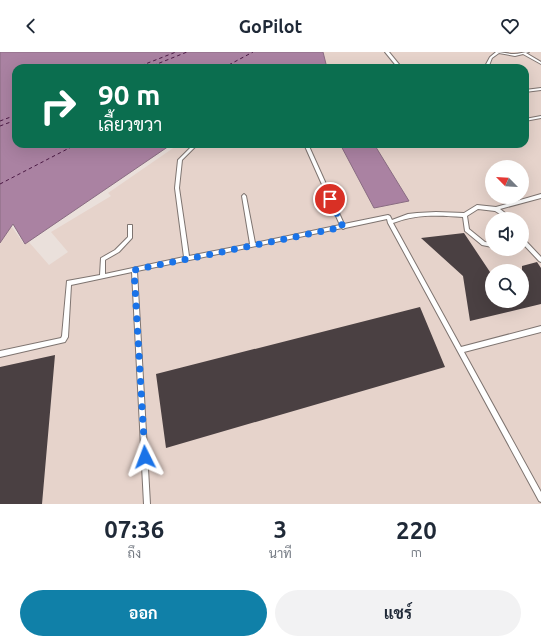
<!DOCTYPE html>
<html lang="th">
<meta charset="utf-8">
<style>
:root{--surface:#fff;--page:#f2f2f3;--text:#1f2937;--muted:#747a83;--accent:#1080a8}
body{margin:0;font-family:Ubuntu,Sarabun,sans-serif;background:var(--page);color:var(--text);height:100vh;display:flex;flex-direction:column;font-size:15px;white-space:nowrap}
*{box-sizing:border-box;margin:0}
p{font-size:13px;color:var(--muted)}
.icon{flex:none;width:22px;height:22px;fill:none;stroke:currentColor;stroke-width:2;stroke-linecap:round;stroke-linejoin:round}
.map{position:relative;height:452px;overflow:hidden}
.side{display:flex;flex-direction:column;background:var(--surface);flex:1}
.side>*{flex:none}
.hud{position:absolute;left:12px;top:12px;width:517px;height:84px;border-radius:12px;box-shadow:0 4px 16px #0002;background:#0b6e4f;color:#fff;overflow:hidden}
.needle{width:26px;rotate:294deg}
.controls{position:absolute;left:485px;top:108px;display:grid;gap:8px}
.controls a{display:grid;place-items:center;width:44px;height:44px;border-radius:50%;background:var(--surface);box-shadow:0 4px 16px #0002;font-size:20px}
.pin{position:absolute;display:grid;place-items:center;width:34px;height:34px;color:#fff;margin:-17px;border:2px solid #fff;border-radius:50%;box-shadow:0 1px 4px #0007}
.me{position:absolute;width:44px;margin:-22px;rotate:357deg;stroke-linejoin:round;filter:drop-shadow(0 0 3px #0008)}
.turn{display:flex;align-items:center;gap:14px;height:84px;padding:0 20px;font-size:18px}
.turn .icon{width:52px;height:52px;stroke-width:2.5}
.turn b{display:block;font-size:28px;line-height:34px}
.eta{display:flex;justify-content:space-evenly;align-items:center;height:68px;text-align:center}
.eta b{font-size:24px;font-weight:700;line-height:28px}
.action{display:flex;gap:8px;margin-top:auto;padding:8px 20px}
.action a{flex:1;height:46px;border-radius:24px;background:var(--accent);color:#fff;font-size:16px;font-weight:700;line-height:46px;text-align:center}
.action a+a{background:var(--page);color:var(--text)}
header{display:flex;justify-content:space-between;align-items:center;height:52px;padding:0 20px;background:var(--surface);font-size:18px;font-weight:700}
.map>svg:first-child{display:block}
.built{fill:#e6d3cb;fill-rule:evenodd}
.water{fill:#aa82a2;stroke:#896c82}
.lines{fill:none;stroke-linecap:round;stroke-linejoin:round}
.ferry{stroke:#4c1a45;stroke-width:1;stroke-dasharray:3.5 3;stroke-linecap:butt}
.building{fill:#4a4042}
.lane-casing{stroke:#7e7470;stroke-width:2}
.lane{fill:#fff;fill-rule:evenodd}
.route{stroke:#1a73e8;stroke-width:7;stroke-dasharray:0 12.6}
</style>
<header><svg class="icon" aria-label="back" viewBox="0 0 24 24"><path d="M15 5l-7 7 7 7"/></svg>GoPilot<svg class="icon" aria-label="heart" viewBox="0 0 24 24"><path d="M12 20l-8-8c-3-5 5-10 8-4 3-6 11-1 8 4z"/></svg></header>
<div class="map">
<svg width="541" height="452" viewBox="0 0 541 452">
<rect width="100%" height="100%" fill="#eae0db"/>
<path class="built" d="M323 0H541V452H0V185L2 181 12 175 24 192 28 189 49 213 68 200 51 180 111 144 108 141 179 92H525V16H315L325 12ZM492 115H522V145H492ZM492 167H522V197H492ZM492 219H522V249H492Z"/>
<path class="water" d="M0 0H323L327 16H16V92H172L25 192 13 172 0 191Z
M340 92H374L409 149 374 156Z"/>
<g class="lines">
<path class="ferry" d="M135 16 176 0
M147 16 187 0
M223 16 253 0
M0 69 16 63
M0 74 16 68
M0 132 77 92"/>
</g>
<path class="building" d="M464 181 492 223V249H522V214L537 210 541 216V252L470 269 463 224 421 186Z
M420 255 445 315 166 396 156 322Z
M55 303 42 452H0V315Z"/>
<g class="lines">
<g class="lane-casing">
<path id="lane" d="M385 0H389L402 16H398Z
M496 0C503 0 508 2 514 2 519 2 524 0 529 0L526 1 541 10V12L523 2 515 4 499 1 492 6 488 16H484L490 5Z
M541 36V38L525 40V38Z
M541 64V66L525 69V67Z
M194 92H198L182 108 179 136 189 204 250 192 242 144 244 142 246 144 255 191 340 173 304 92H308L344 172 388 163 390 164 392 168 408 162 417 161 436 160 464 161 477 153 496 155 541 142V146L500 157 513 167H508L495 159 478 157 467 164 469 177 485 190 492 191V195L482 193 465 179 463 165C439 163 416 162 393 171L461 295 541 274V280L464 300 541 440V450L539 449 388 171 387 167 345 176 343 177 342 176 137 219 150 452H144L132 220 71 233 68 285 65 290 0 305V299L61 286 62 284 67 229 100 223 101 206 115 198 128 185V173H132V186L119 200 105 208V222L184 205 175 136 178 108Z
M522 186 524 187 541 205V210L539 209 522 191Z"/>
</g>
<use href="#lane" class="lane"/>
</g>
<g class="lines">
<path class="route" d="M145 405 134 218 343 175 330 147"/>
</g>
</svg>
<div class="controls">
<a><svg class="needle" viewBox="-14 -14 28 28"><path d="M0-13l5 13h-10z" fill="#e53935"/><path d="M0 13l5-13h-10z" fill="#747a83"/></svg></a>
<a><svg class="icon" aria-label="sound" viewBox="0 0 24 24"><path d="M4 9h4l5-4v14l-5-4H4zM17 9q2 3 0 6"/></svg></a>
<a><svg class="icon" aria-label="search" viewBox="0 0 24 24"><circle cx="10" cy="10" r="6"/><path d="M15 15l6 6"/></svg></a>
</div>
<div class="pin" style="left:330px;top:147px;background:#d93025"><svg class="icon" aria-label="arrive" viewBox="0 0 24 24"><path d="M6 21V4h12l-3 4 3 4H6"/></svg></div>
<svg class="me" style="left:145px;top:405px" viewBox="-20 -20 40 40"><path d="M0-17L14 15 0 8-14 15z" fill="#1a73e8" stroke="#fff" stroke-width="4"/></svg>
<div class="hud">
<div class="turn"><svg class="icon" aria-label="right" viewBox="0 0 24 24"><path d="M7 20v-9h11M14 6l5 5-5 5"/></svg><div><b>90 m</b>เลี้ยวขวา</div></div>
</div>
</div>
<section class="side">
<div class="eta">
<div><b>07:36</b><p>ถึง</p></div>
<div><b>3</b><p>นาที</p></div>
<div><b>220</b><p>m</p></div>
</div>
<div class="action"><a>ออก</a><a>แชร์</a></div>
</section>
